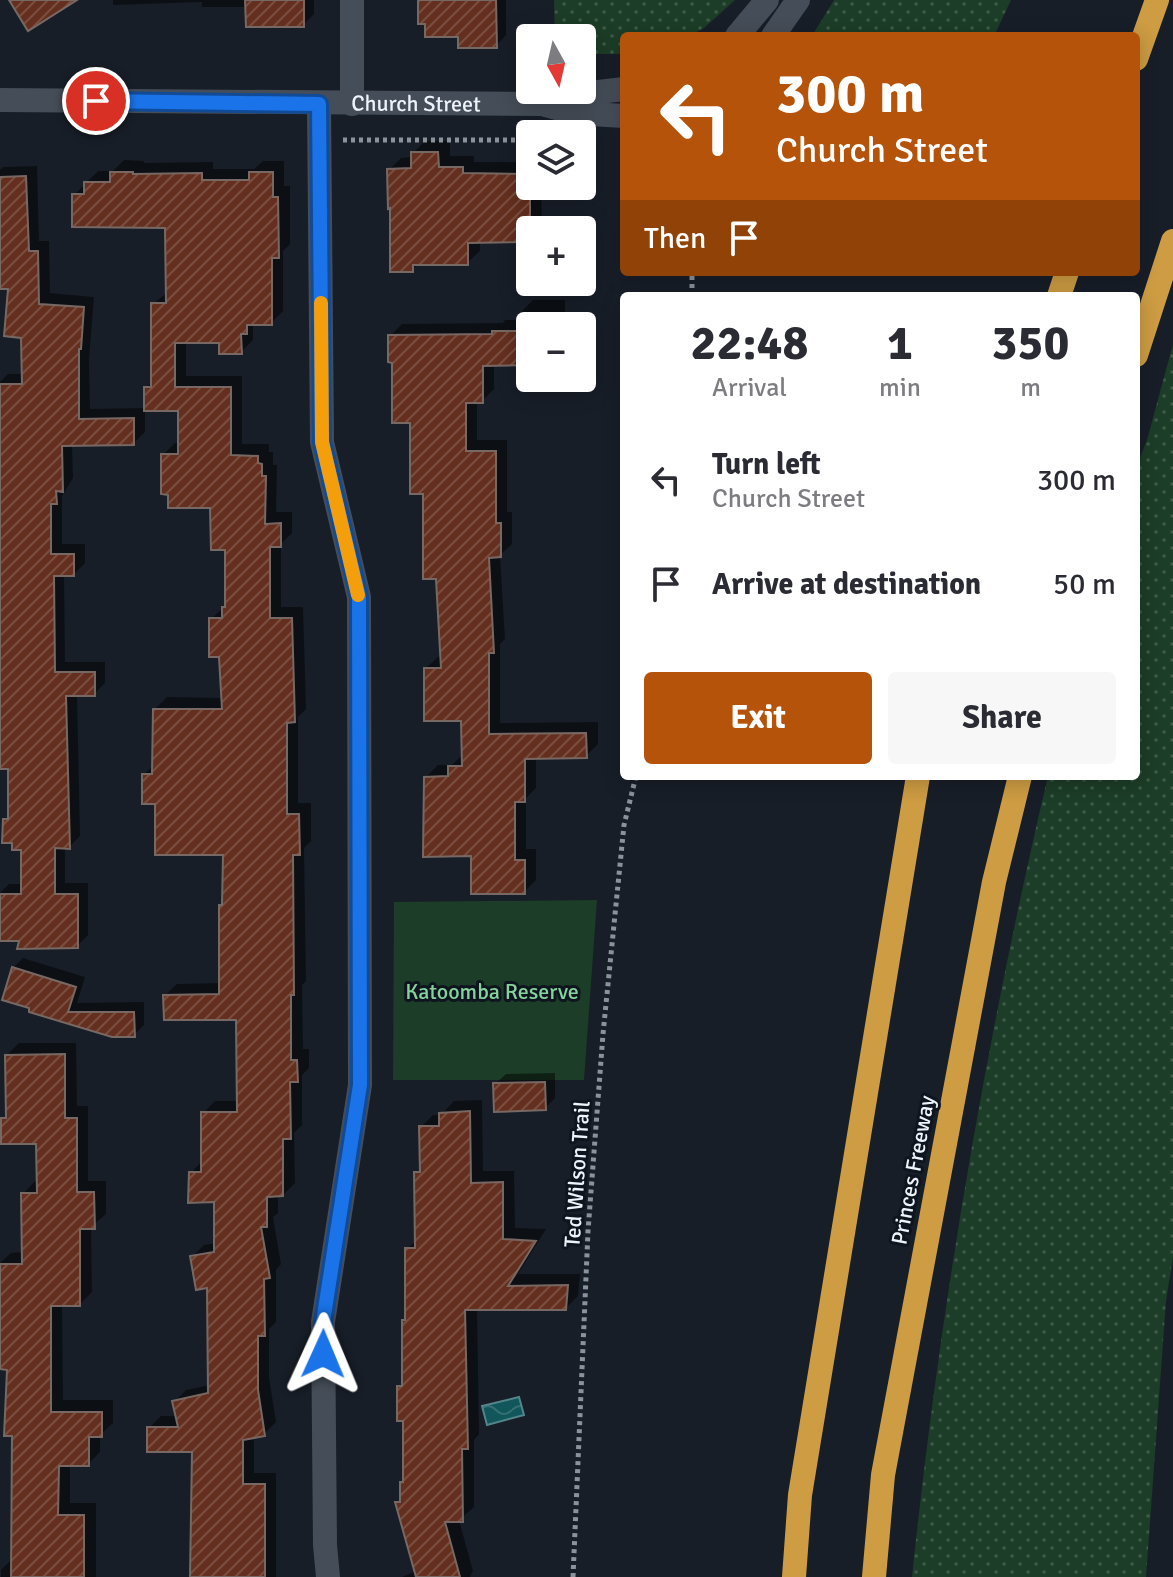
<!DOCTYPE html>
<meta charset="utf-8">
<style>
:root{--surface:#fff;--page:#f7f7f7;--text:#2b2b33;--muted:#7c7c81;--accent:#b45309}
body{margin:0;font-family:Signika,sans-serif;background:var(--page);color:var(--text);height:100vh;display:flex;flex-direction:column;font-size:30px;white-space:nowrap}
*{box-sizing:border-box;margin:0}
p{font-size:26px;color:var(--muted)}
.icon{flex:none;width:44px;height:44px;fill:none;stroke:currentColor;stroke-width:2;stroke-linecap:round;stroke-linejoin:round}
.map{position:relative;flex:1;overflow:hidden}
.sheet{position:absolute;left:620px;top:292px;width:520px;height:488px;display:flex;flex-direction:column;background:var(--surface);border-radius:8px;box-shadow:0 4px 20px #0003}
.sheet>*{flex:none}
.hud{position:absolute;left:620px;top:32px;width:520px;height:244px;border-radius:8px;box-shadow:0 4px 20px #0003;background:#b45309;color:#fff;overflow:hidden}
.needle{width:52px;rotate:172deg}
.buttons{position:absolute;left:516px;top:24px;display:grid;gap:16px}
.buttons a{display:grid;place-items:center;width:80px;height:80px;border-radius:8px;background:var(--surface);box-shadow:0 4px 20px #0003;font-size:40px}
.pin{position:absolute;display:grid;place-items:center;width:68px;height:68px;color:#fff;margin:-34px;border:4px solid #fff;border-radius:50%;box-shadow:0 2px 8px #0007}
.me{position:absolute;width:88px;margin:-44px;rotate:1deg;stroke-linejoin:round;filter:drop-shadow(0 0 6px #0008)}
.turn{display:flex;align-items:center;gap:28px;height:168px;padding:0 24px;font-size:36px}
.turn .icon{width:104px;height:104px;stroke-width:2.5}
.turn b{display:block;font-size:56px;line-height:68px}
.then{display:flex;align-items:center;height:76px;padding:0 24px;background:#0003;gap:16px;font-size:30px}
.eta{display:flex;justify-content:space-evenly;align-items:center;height:136px;text-align:center}
.eta b{font-size:48px;font-weight:700;line-height:56px}
.cta{display:flex;gap:16px;margin-top:auto;padding:16px 24px}
.cta a{flex:1;height:92px;border-radius:8px;background:var(--accent);color:#fff;font-size:32px;font-weight:700;line-height:92px;text-align:center}
.cta a+a{background:var(--page);color:var(--text)}
ul{padding:0;list-style:none}
li{display:flex;align-items:center;gap:24px;height:104px;padding:0 24px}
li div{flex:1}
li b{display:block;font-size:30px}
li em{font-style:normal}
.map>svg:first-child{display:block}
.grass{fill:url(#grass-dots)}
.park{fill:#1c3d27}
.water{fill:url(#water-waves);stroke:#53858b;stroke-width:2}
.shadow{fill:#0007}
.building{fill:url(#building-hatch);stroke:#786863;stroke-width:2}
.lines{fill:none;stroke-linecap:round;stroke-linejoin:round}
.path{stroke:#8c929a;stroke-width:5;stroke-dasharray:4 4;stroke-linecap:butt}
.minor{stroke:#454d58;stroke-width:24}
.highway{stroke:#cd9c43;stroke-width:24}
.route-casing{stroke:#114b97;stroke-width:20}
.route{stroke:#1a73e8;stroke-width:14}
.slow{stroke:#f59e0b;stroke-width:14}
.labels{text-anchor:middle;dominant-baseline:central;stroke-width:6;stroke-linejoin:round;paint-order:stroke}
.street-label{font-size:22px;fill:#eef3fa;stroke:#0f151e}
.park-label{font-size:22px;fill:#84d39d;stroke:#0f151e}
</style>
<div class="map">
<svg width="1173" height="1577" viewBox="0 0 1173 1577">
<defs>
<pattern id="grass-dots" width="8" height="8" patternUnits="userSpaceOnUse" patternTransform="scale(2)"><rect width="8" height="8" fill="#1c3d27"/><path d="M2 2h.1M6 6h.1" fill="none" stroke="#3d5a47" stroke-width="1.8" stroke-linecap="round"/></pattern>
<pattern id="water-waves" width="16" height="10" patternUnits="userSpaceOnUse" patternTransform="scale(2)"><rect width="16" height="10" fill="#11565b"/><path d="M0 5q4-4 8 0t8 0" fill="none" stroke="#346f73"/></pattern>
<pattern id="building-hatch" width="6" height="6" patternUnits="userSpaceOnUse" patternTransform="scale(2)"><rect width="6" height="6" fill="#642f1f"/><path d="M-1 1l2-2M0 6l6-6M5 7l2-2" fill="none" stroke="#7a4e40"/></pattern>
</defs>
<rect width="100%" height="100%" fill="#181e28"/>
<path class="grass" d="M554 0H735L704 28 689 36H624V54H582V38H555Z
M834 0H1011L994 36H812Z
M1173 344V1257L1166 1301 1146 1577H912C940 1307 986 1040 1048 776H1136V468L1147 440Z"/>
<path class="park" d="M597 900 584 1080H393L394 902Z"/>
<path class="water" d="M519 1397 524 1415 487 1425 482 1406Z"/>
<path class="shadow" d="M113 0H314V14L303 25 247 7H202V2L113 5Z
M420 0H506V35L496 46 427 22Z
M425 141H450V156H474V162H530V186H541L542 228 530 230V240L480 241V251L467 263H419L412 270 389 170 401 158 413 157V153Z
M124 160 144 161V163L213 162V169H254L263 161H284V186H290V244L283 251V311L271 323H255L253 326V340L241 352 220 341H186V376H242V444H269V452H273V465H277L276 512H292V533L281 544V607H303L306 709 298 717V803H311V841L304 848 306 981 302 985 303 1049H309V1068L302 1075V1125L294 1133 295 1183 283 1195H278V1213L273 1217 281 1264 276 1270V1322L269 1329V1377L276 1422 264 1434 254 1436V1473H276V1577H192L194 1450 149 1428 161 1416H177L174 1402 186 1390 210 1385 209 1286 192 1257 204 1245 216 1243V1200L191 1173 203 1160V1113L215 1101H239L238 1018 165 995 177 984 221 983V906L224 902 225 853 157 802 144 774 154 765 155 709 167 697 223 698 221 655 211 619 227 604V548L212 506 163 455 175 443H180V409H145V432L134 443 72 444 73 478 62 496V544H85V563L74 574H64L65 662H105V683L94 694H77L80 836 69 847H65V883H88V935L77 946 22 939H0V893L9 884H23V848L5 820 10 814V767H0V382L8 374H24L23 336 11 287H0V170L3 167 37 166 39 241H49L50 293 94 297 89 359 90 409 146 408V388L153 381V304L168 292 167 226 74 195 98 171H113Z
M533 300H565V326H530V363L494 364V389L482 401H477V440H507V512H512V544L500 555 505 639 500 644V723L598 722V744L586 756 536 757V788L526 798V849H536V880L524 892 473 854 426 777 438 765H452L462 755 463 719 426 668 438 657H442L438 577 412 421 390 336 402 324 503 323 505 320H521V312Z
M23 958 85 977 77 1003 144 1002V1025L134 1035 31 1011 13 968Z
M19 1043H76L77 1106H88V1181H106V1214L91 1227 92 1292 80 1304H62L63 1400H113V1423L100 1435V1452L88 1464H70V1503H96V1577H1V1570L13 1558 14 1434 9 1368 0 1367V1263L11 1253 23 1252V1194L35 1181H39L38 1142 3 1119 8 1114 7 1055Z
M555 1073V1098L545 1108 495 1084 506 1074Z
M482 1100 483 1171H514L515 1228 546 1229 518 1274H580L578 1296 566 1308H477L479 1434 474 1440V1507L459 1520 473 1571 470 1577H402L416 1571 397 1503 402 1498V1483L405 1480V1419L399 1387 404 1381V1321L407 1317V1249L417 1240 416 1173 422 1167 421 1127 433 1115H441L454 1101Z"/>
<path class="building" d="M9 0H77L28 31Z
M245 0H304V27H246Z
M418 0H496L497 48H458V37H425V24H418Z
M411 152H438L439 167H463V173L530 174V242L468 243V265H413V272H390V208L388 209 387 169 411 168Z
M110 172H133V174L202 173V180H249V172H273V197H278L279 258H272V325H247V334H241L242 354H219V343H175V387H231V455L258 456V463L262 464V476H266L265 524 281 523V547H270V618H292L295 722 287 723V814H299L300 855H293L294 995H291V1060H297L298 1082H290L291 1139H283V1196L267 1197V1227H261L270 1278 264 1279 265 1336H258V1390L265 1436 243 1440V1484H265V1577H190L192 1452H147V1427H178L172 1401 208 1393 207 1288 196 1290 190 1256 214 1252V1202L188 1203 189 1172H201V1112H237L236 1020H164L163 995 219 994V905H222L223 855H155V804H142V774H152L153 709H222L219 657H209V618H222V607H225V550H211L210 508H168V495L161 494V454H178V411H144V387H151V303H166L165 228 72 227V194H84V182H110Z
M26 176 29 251H38L39 304 84 307 81 349H79V419L134 418V445L62 446 63 492 56 491 57 504H51V554H74V576H54L55 672H95V696H66L70 849 55 848V894H78V948L17 949 19 941H0V894H21V850H12V843H2L3 819H8V769H0V384H22L21 338 4 336 8 289H0V177Z
M492 331H530V365L483 366V403H466V451H496V523H501V557L489 558 494 653H489V734L586 733 587 758 525 759V802H515V860H525V894H471V856L423 857 424 777 448 776V766H462L461 721H424V668H441L436 579H423V494H410V423H392V363L388 362V335L492 334Z
M12 967 76 987 68 1012H134L135 1037H112L29 1012V1008L2 1000Z
M65 1054V1118H77V1192H94L95 1229H80V1306H51V1412H102V1437H89V1466H59L58 1515H84V1577H11L12 1436H4L7 1370 0 1369V1264H22L21 1193H37L36 1144H1V1118H6L5 1055Z
M545 1082 546 1110 494 1112 493 1083Z
M470 1111 471 1183 503 1182V1239L536 1241 508 1286 568 1285 566 1310H465L468 1449H462L463 1522H445L460 1577H416L395 1502H400V1482H403V1421H397V1386H402V1320H405V1248H415L414 1172H420L419 1126H439V1113Z"/>
<g class="lines">
<path class="path" d="M343 140H530
M692 296V272
M573 1577 588 1231 603 1034 624 825 636 776"/>
<g class="minor">
<path d="M352 0V104"/>
<path d="M737 36 767 0"/>
<path d="M773 36 798 0"/>
<path id="s1" d="M0 100 542 104 574 113 624 116"/>
<path d="M319 104 322 442 359 597 360 1085 323 1322 325 1545 328 1577"/>
<path d="M542 104 573 95 624 89"/>
</g>
<path class="highway" d="M1136 59 1157 0
M1059 296 1067 272
M1136 355 1173 241
M794 1577 800 1495 918 776
M874 1577 883 1475 994 882 1020 776"/>
</g>
<g class="lines">
<g class="route-casing">
<path id="route" d="M96 101 319 104 322 442 359 597 360 1085 323 1322V1354"/>
</g>
<use href="#route" class="route"/>
<path class="slow" d="M321 303 322 442 358 595"/>
</g>
<g class="labels">
<g class="street-label">
<text stroke="none"><textPath href="#s1" startOffset="416">Church Street</textPath></text>
<text transform="translate(913 1170) rotate(-79)">Princes Freeway</text>
<text transform="translate(577 1174) rotate(-86)">Ted Wilson Trail</text>
</g>
<g class="park-label">
<text x="492" y="991">Katoomba Reserve</text>
</g>
</g>
</svg>
<div class="buttons">
<a><svg class="needle" viewBox="-14 -14 28 28"><path d="M0-13l5 13h-10z" fill="#e53935"/><path d="M0 13l5-13h-10z" fill="#7c7c81"/></svg></a>
<a><svg class="icon" aria-label="layers" viewBox="0 0 24 24"><path d="M12 4l9 5-9 5-9-5zM3 14l9 5 9-5"/></svg></a>
<a>+</a>
<a>−</a>
</div>
<div class="pin" style="left:96px;top:101px;background:#d93025"><svg class="icon" aria-label="arrive" viewBox="0 0 24 24"><path d="M6 21V4h12l-3 4 3 4H6"/></svg></div>
<svg class="me" style="left:323px;top:1354px" viewBox="-20 -20 40 40"><path d="M0-17L14 15 0 8-14 15z" fill="#1a73e8" stroke="#fff" stroke-width="4"/></svg>
<div class="hud">
<div class="turn"><svg class="icon" aria-label="left" viewBox="0 0 24 24"><path d="M17 20v-9H6M10 6l-5 5 5 5"/></svg><div><b>300 m</b>Church Street</div></div>
<div class="then">Then<svg class="icon" aria-label="arrive" viewBox="0 0 24 24"><path d="M6 21V4h12l-3 4 3 4H6"/></svg></div>
</div>
<section class="sheet">
<div class="eta">
<div><b>22:48</b><p>Arrival</p></div>
<div><b>1</b><p>min</p></div>
<div><b>350</b><p>m</p></div>
</div>
<ul>
<li><svg class="icon" aria-label="left" viewBox="0 0 24 24"><path d="M17 20v-9H6M10 6l-5 5 5 5"/></svg><div><b>Turn left</b><p>Church Street</p></div><em>300 m</em></li>
<li><svg class="icon" aria-label="arrive" viewBox="0 0 24 24"><path d="M6 21V4h12l-3 4 3 4H6"/></svg><div><b>Arrive at destination</b></div><em>50 m</em></li>
</ul>
<div class="cta"><a>Exit</a><a>Share</a></div>
</section>
</div>
